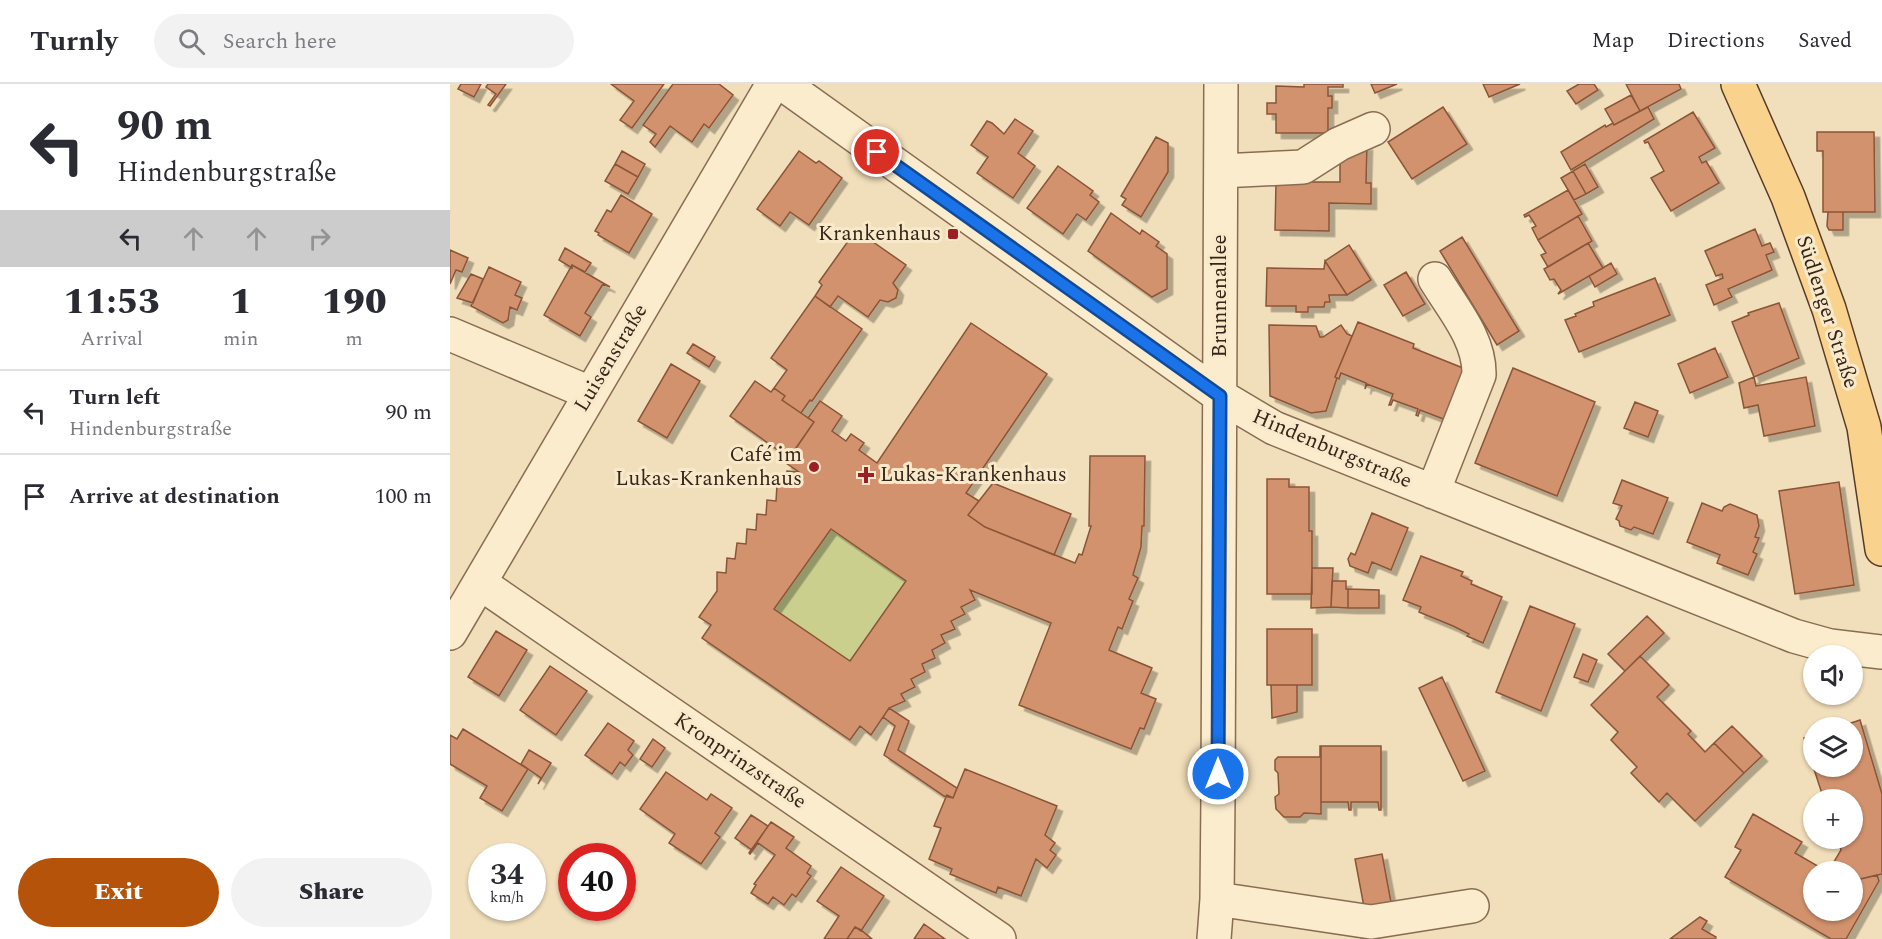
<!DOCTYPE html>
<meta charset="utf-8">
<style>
:root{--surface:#fff;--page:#f2f2f3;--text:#2b2b33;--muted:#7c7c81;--line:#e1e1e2;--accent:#b45309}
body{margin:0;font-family:Spectral,serif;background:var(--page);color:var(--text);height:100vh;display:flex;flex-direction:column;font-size:22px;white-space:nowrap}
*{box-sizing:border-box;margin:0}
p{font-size:20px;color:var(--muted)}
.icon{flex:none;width:33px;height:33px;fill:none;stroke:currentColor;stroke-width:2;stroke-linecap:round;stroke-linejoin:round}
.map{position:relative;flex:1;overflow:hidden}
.side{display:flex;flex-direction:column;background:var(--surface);width:450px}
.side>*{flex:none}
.guide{background:#fff;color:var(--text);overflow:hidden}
.buttons{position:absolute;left:1353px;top:561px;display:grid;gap:12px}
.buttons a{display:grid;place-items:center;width:60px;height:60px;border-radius:50%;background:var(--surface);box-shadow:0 2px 4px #0004;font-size:30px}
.speed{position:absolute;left:18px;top:759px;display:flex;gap:12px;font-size:30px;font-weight:700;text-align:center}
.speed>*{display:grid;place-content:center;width:78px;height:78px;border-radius:50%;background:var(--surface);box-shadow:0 2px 4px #0004;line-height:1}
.speed small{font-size:15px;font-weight:400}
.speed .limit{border:9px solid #d22;background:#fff;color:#111}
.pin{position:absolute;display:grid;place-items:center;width:51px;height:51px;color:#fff;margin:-26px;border:3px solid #fff;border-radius:50%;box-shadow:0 2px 6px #0007}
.me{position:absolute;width:66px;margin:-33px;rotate:0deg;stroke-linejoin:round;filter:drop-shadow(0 0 4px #0008)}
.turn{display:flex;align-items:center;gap:21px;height:126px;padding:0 18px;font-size:27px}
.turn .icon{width:78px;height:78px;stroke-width:2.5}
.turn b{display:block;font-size:42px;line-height:51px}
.lanes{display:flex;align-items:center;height:57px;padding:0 18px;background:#0003;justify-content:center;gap:30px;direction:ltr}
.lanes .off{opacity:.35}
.eta{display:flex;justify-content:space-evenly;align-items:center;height:102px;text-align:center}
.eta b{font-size:36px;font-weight:800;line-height:42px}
.button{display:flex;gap:12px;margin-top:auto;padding:12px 18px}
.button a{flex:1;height:69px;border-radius:36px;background:var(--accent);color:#fff;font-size:24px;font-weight:800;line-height:69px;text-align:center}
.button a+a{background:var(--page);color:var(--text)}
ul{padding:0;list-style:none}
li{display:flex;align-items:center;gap:18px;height:84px;padding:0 18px;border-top:2px solid var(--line)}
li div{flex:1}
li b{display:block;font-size:22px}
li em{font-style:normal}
header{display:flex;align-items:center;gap:36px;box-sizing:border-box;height:84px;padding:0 30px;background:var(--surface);border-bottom:2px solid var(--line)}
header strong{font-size:28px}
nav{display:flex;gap:33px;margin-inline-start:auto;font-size:21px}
.search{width:420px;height:54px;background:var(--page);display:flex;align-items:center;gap:15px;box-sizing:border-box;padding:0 21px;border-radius:33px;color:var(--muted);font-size:22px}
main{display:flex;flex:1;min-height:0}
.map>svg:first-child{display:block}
.green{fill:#cacf8e}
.building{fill:#d2926d;stroke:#8a5437;stroke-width:1.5;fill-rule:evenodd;filter:url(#shadow)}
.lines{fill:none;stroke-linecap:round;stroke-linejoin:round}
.minor-casing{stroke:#896d53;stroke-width:36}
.major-casing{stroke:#553b28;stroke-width:36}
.minor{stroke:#fbeccd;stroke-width:33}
.major{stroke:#f9d38d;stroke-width:33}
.route-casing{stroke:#114b97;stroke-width:15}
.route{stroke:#1a73e8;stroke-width:10}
.poi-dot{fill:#9c1f25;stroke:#f8e9ca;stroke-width:2}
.labels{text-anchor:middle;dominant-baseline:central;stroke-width:6;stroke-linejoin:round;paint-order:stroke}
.poi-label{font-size:21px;fill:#36261a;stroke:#f8e9ca;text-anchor:end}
.street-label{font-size:21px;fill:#36261a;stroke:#f8e9ca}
</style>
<header>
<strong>Turnly</strong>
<div class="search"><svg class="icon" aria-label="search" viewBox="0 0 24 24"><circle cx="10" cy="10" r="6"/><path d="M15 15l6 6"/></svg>Search here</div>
<nav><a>Map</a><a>Directions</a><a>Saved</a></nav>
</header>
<main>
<section class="side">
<div class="guide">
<div class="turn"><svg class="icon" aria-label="left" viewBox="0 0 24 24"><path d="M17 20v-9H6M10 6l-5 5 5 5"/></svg><div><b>90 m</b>Hindenburgstraße</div></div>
<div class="lanes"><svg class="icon" aria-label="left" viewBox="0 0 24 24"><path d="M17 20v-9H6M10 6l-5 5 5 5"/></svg><svg class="icon off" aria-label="ahead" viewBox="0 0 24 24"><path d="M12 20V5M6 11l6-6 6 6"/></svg><svg class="icon off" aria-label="ahead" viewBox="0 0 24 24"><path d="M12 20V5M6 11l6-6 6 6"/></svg><svg class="icon off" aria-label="right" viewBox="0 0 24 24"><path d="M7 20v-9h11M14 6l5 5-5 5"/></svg></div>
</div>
<div class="eta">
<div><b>11:53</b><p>Arrival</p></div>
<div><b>1</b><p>min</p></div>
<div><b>190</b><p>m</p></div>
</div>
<ul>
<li><svg class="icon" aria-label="left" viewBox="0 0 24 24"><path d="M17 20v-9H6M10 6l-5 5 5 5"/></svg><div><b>Turn left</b><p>Hindenburgstraße</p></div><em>90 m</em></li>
<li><svg class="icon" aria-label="arrive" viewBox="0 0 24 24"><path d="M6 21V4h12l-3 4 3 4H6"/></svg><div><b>Arrive at destination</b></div><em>100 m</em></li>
</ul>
<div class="button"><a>Exit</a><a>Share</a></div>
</section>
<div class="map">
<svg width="1432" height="855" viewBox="0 0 1432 855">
<defs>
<filter id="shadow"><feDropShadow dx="5.5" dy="5.5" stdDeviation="0" flood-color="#0004"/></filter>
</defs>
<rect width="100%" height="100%" fill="#f1deba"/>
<path class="green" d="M381 445 456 497 400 577 324 525Z"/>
<path class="building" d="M11 0H31L24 13 8 5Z
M38 0H56L40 22 38 21 46 10 36 3Z
M161 0H214L182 44 170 36 184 17Z
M223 0H269L283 11 259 44 254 40 242 58 220 42 205 63 200 58 206 50 193 41Z
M854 0H893V3H878V12H882V24H878V49H826V30H817V19H826V2L854 3Z
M921 0H947L925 9Z
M1033 0H1070L1039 13Z
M1129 0H1144L1148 6 1126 20 1117 7Z
M1176 0H1229L1231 5 1190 27Z
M1181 11 1190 27 1164 41 1155 25Z
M993 23 1017 60 962 95 938 58Z
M1198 23 1204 35 1121 86 1111 68 1155 41 1156 43 1163 39 1164 41Z
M1243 28 1265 64 1249 73 1252 79 1256 77 1269 99 1221 127 1201 94 1214 87 1198 58 1195 59 1194 57Z
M565 35 583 47 568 69 585 82 563 114 527 89 538 73 521 61 537 37 542 39 554 50Z
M1367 48H1424L1425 128H1373V67H1367Z
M706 53 718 59V88L691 133 672 121 676 115 671 112Z
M917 61 916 99H921V120L879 119V147L825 146 826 98H890V67Z
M172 67 195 80 188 93 165 80Z
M349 67 366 79 369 77 392 94 359 141 340 128 330 142 307 125Z
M165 80 188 93 178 110 155 97Z
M1135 80 1148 103 1136 110 1123 87Z
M608 82 643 107 640 111 649 118 636 136 627 130 613 150 577 124Z
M1123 87 1136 110 1124 116 1111 94Z
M1118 106 1132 130 1088 156 1082 144 1086 142 1079 131 1075 133 1074 131Z
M171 111 202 130 179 169 148 151 149 149 145 147 157 126 161 128Z
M1378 128H1393V146H1379L1377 142Z
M661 129 690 150 692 146 709 158 706 162 717 170V205L702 213 638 167Z
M1128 132 1142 157 1098 183 1091 171 1096 169 1088 156Z
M1305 145 1312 162 1320 159 1324 168 1316 171 1322 186 1278 205 1282 213 1264 221 1256 201 1273 194 1272 190 1266 192 1255 167Z
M406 146 456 181 443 199 448 206 446 214 438 218 430 216 418 233 388 212 380 223 365 212 372 201 369 198Z
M1012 153 1069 247 1047 261 990 167Z
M1138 159 1153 184 1108 210 1111 206 1104 195 1100 196 1094 185Z
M899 161 921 196 897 211 875 177Z
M115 164 141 179 135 188 122 181V184L109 176Z
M0 166 18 174 12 188 6 186 0 200Z
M875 177 897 211H879L880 218H875L874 223H858V228H846V222H816L817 184 874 185Z
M1161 179 1167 190 1145 203 1139 192Z
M122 181 160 203 153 200 135 229 141 233 130 252 94 231Z
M39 183 71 198 65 211 72 214 67 226 60 223 58 236 53 239 21 222Z
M956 188 975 220 953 232 934 201Z
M21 190 33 195 23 219 7 214Z
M1205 194 1220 231 1129 268 1115 236 1126 232 1125 230 1144 222 1143 218Z
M365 212 412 245 362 317 360 316 351 329 332 316 335 312 324 304 337 286 321 274Z
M1329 219 1349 274 1304 293 1282 238 1299 231 1298 229Z
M908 238 964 260 963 264 1018 286 996 336 970 326 968 332 966 331 968 325 943 316 941 321H939L943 310 917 300 915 305 916 299 891 289 889 295 885 293Z
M521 239 597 290 516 409 529 417 518 431 535 443 625 479 629 470 632 471 641 442H639L640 372H695L694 442H692L691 463 683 491 688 494 679 515 683 517 672 545 668 543 659 566 702 584 691 609 706 615 694 645 690 644 681 665 569 621 601 539 520 506 525 516 511 523 515 530 501 537 505 545 491 551 495 559 482 566 485 574 472 580 475 588 461 595 465 603 451 610 455 617 439 624 421 651 410 642 400 656 252 554 261 541 249 533 267 507V488L276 489 277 474 285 475 287 459 296 460 297 445 306 446 307 430 316 431 317 416 326 417 327 401 336 402 337 387 349 388 336 379 364 338 358 334 370 317 392 332 382 347 396 357 401 350 414 359 409 366 427 379ZM381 445 456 497 400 577 324 525Z
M819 241 866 242 870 253H873L891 241 897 250 902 252 885 293 887 294 876 327 861 329 820 312Z
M243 260 265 273 259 283 237 269Z
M1265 264 1278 293 1240 309 1228 280Z
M221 280 250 297 217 354 188 337Z
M1063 284 1145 318 1107 412 1025 379Z
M1304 293 1306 302 1356 293 1365 342 1314 352 1308 321 1294 324 1289 299Z
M305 297 321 308 324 304 335 312 332 316 364 338 339 374 280 332Z
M1185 318 1208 327 1198 353 1174 344Z
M817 395H839V403H859V447H862V510H817Z
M1172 396 1218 414 1203 450 1184 443 1181 446 1170 442 1169 437 1166 435 1172 422 1163 419Z
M1389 398 1404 501 1345 510 1329 407Z
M543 399 621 430 604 471 535 443 518 431Z
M1252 419 1272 427 1274 423 1280 420 1307 431 1309 442 1305 453 1309 454 1303 468 1307 470 1298 491 1267 479 1270 471 1237 458Z
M922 429 958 444 941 486 922 478 918 489 900 482 898 475 901 469 905 471Z
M971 472 1013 488 1011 492 1022 497 1021 500 1052 513 1033 559 1017 552 1019 550 1003 542 969 528 971 523 953 516Z
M862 484H883L881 523 861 524Z
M882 497H896V505H898V524L881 523Z
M898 505 929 506V524H898Z
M1080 522 1125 540 1091 627 1046 608Z
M1197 532 1214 549 1175 587 1158 570Z
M817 545H862V601H817Z
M46 547 77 566 49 612 18 593Z
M1133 570 1147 576 1138 598 1124 593Z
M1190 572 1219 601 1207 613 1241 647 1238 650 1255 668 1264 659 1294 689 1245 737 1217 709 1209 718 1181 689 1187 683 1161 656 1168 648 1141 621Z
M100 582 137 607 106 651 70 626Z
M992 593 1035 687 1013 697 969 604Z
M821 601H847V628L822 634Z
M439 624 459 637 448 666 507 704 503 714 494 712 434 671 445 642 433 633Z
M1410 636 1432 710V790L1402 797V788H1378L1391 766 1387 754H1402V716H1374L1354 654 1364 650V682H1402V644H1386Z
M158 639 184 657 178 666 183 671 175 682 170 678 162 690 135 671Z
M1282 642 1312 672 1294 689 1264 659Z
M13 645 78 685 52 727 30 714 37 702 0 680V651L7 655Z
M203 655 215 664 202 683 190 675Z
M870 662H871V730L854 729 850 733H834L826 725 825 713 829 710 828 689 825 686V676L828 673H870Z
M871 662H931V726H929L928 718H901V726H899L898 718H871Z
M79 666 101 679 88 700 91 694 71 680Z
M515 685 607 722 595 751 605 759 600 766 606 771 597 784 586 775 571 812 548 803 546 809 500 790 502 785 479 775 491 744 484 742 496 713 497 711 503 714Z
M216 688 257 716 261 710 282 724 265 749 270 753 251 780 219 759 225 750 190 725Z
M1303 730 1352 758 1345 769 1378 788H1364V826H1402V797L1427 791 1429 797 1396 855H1381L1275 793 1291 766 1285 763Z
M301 731 318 742 302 766 285 754Z
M321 738 344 753 336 764 361 782 357 789 361 792 346 813 342 810 334 821 323 813 318 820 301 809 306 801 304 800 325 771 308 759 300 770 299 769Z
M932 770 941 818 914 823 905 775Z
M391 783 434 812 411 847 405 843 397 855H374L389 832 367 817Z
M1250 833 1257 837 1252 845 1266 853 1265 855H1220Z
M474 840 495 855H464Z
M405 843 411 846 422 855H397Z"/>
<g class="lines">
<g class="minor-casing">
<path id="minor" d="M333 0 770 312 824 344 1344 552 1380 562 1432 568
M771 87 853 83 889 60 923 45
M0 250 140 309
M983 408 1029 291C1030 255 1003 225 985 195
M30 499 549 855
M0 549 323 0
M767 815 921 838 1022 822
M764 855 767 815 768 712 771 0"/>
</g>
<g class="major-casing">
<path id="major" d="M1288 0 1338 113 1379 225 1414 343 1432 465"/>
</g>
<use href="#minor" class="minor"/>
<use href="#major" class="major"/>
</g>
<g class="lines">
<g class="route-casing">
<path id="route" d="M427 68 770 312 768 690"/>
</g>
<use href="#route" class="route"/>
</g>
<g class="poi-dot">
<rect x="497" y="144" width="12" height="12" rx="3"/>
<circle cx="364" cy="383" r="6"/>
<path d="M413 382h6v6h6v6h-6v6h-6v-6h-6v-6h6z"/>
</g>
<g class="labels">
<g class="poi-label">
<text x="491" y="150">Krankenhaus</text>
<text x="352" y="371">Café im<tspan x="352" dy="24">Lukas-Krankenhaus</tspan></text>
<text x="430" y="391" text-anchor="start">Lukas-Krankenhaus</text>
</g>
<g class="street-label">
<text transform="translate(770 212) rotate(-90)">Brunnenallee</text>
<text transform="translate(1377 228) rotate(72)">Südlenger Straße</text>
<text transform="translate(161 274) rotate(-59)">Luisenstraße</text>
<text transform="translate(882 365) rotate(23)">Hindenburgstraße</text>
<text transform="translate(290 677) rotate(34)">Kronprinzstraße</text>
</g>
</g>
</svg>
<div class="buttons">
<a><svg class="icon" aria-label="sound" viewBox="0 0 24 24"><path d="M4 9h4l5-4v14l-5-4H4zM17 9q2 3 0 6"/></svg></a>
<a><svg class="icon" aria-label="layers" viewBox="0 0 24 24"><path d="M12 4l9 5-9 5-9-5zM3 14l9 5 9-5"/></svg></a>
<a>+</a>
<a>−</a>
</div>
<div class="speed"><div>34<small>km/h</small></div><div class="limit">40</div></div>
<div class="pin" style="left:427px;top:68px;background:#d93025"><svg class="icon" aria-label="arrive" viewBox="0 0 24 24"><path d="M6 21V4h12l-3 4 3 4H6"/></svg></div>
<svg class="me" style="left:768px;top:690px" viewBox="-20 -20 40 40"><circle r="17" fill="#1a73e8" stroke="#fff" stroke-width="3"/><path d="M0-11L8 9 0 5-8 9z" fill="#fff"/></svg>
</div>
</main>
